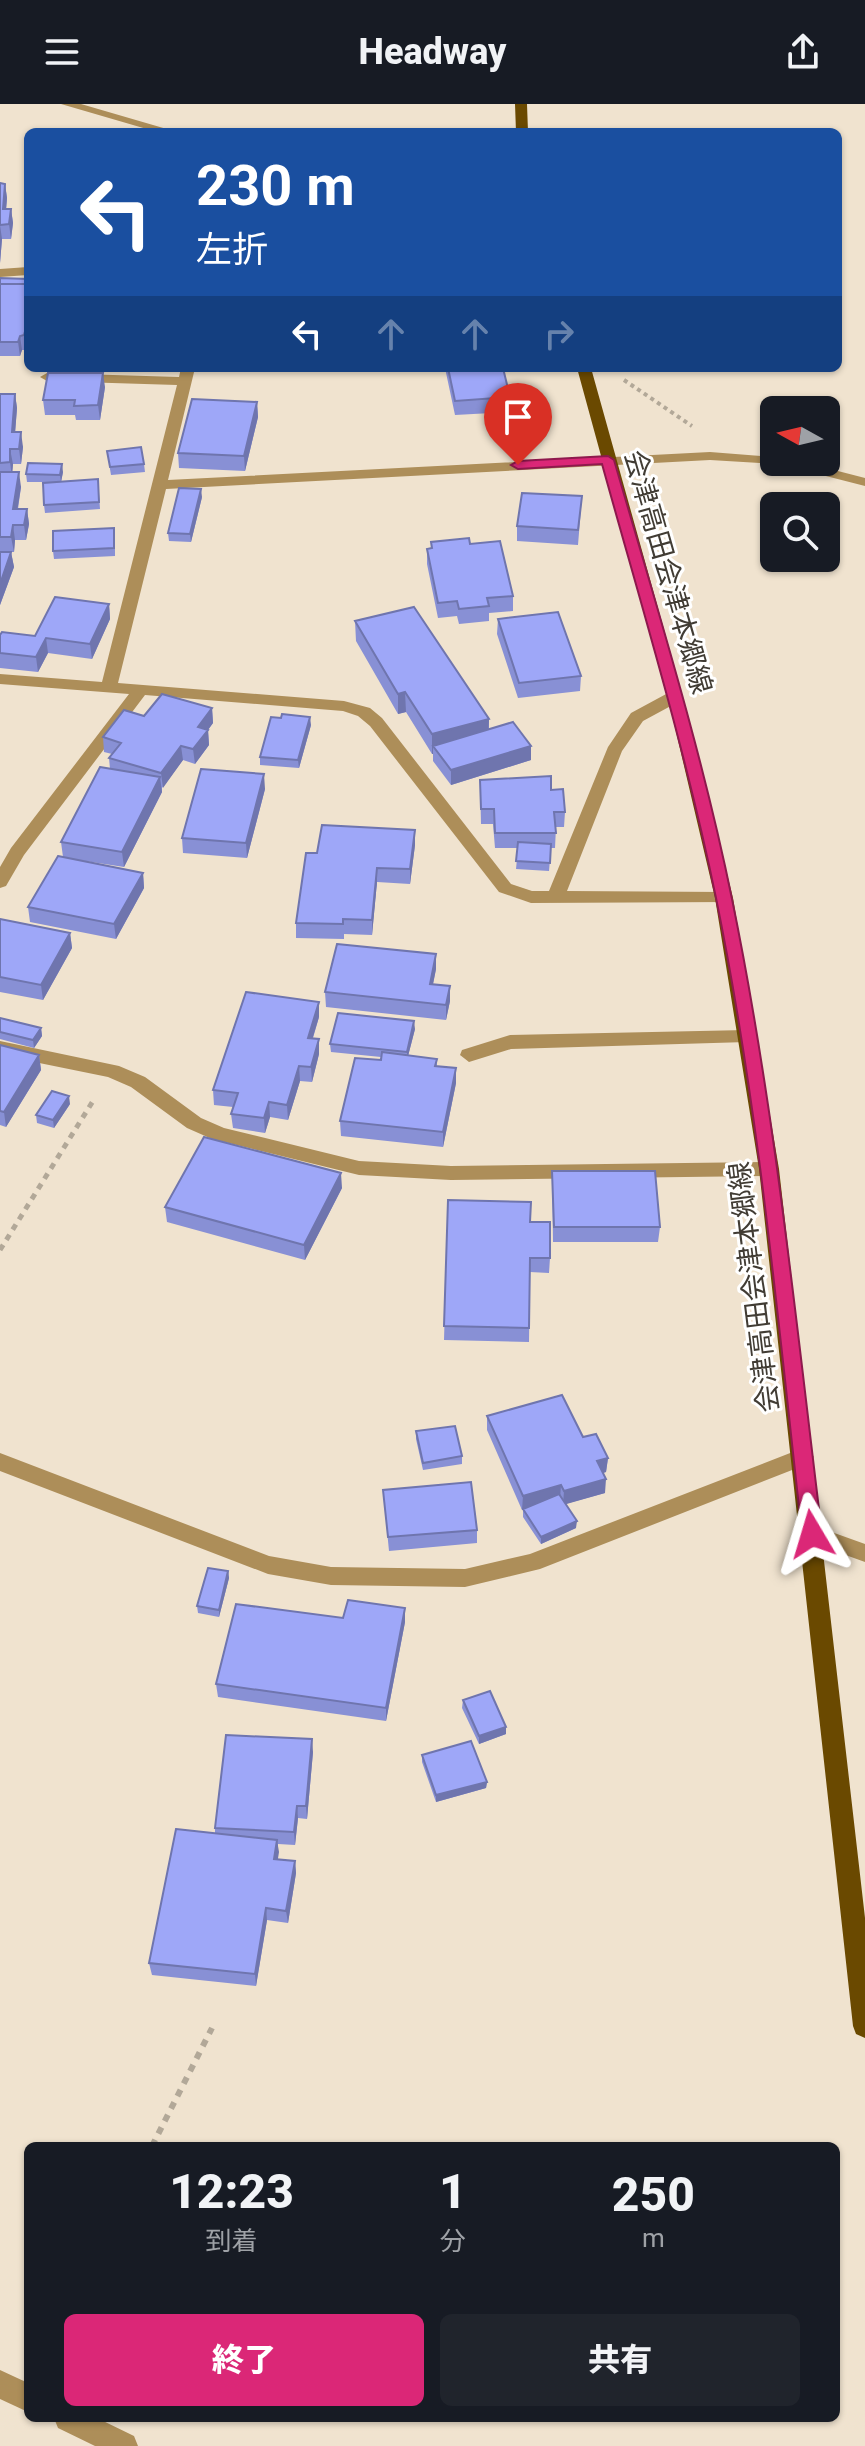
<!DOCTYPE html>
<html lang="ja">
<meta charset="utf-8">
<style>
:root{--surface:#171b24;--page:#20242c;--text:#f1f3f6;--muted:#9ea1a6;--accent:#db2777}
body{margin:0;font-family:Roboto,"Noto Sans JP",sans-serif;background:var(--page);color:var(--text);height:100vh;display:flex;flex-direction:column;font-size:30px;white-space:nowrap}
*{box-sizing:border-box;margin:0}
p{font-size:26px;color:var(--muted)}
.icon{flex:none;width:44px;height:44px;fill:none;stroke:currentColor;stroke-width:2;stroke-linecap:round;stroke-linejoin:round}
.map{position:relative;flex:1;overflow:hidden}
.side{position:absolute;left:24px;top:2038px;width:816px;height:280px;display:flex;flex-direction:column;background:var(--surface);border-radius:12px;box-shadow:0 2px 6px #0004}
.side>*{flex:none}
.top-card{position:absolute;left:24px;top:24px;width:818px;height:244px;border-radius:12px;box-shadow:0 2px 6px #0004;background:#1a4fa0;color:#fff;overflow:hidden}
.needle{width:52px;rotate:278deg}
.fabs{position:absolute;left:760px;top:292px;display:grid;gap:16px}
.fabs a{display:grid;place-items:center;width:80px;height:80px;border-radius:12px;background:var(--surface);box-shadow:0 2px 6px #0004;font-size:40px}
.pin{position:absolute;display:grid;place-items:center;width:68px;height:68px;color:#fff;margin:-82px -34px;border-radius:50% 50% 50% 0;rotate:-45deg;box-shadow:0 0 8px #0007}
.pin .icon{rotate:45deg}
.me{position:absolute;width:88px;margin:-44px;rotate:353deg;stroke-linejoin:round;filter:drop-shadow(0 0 6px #0008)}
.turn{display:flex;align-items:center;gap:28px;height:168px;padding:0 40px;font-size:36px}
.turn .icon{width:104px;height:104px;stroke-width:2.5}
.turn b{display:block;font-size:56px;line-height:68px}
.lanes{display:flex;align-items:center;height:76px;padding:0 40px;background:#0003;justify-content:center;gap:40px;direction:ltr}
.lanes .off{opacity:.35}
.eta{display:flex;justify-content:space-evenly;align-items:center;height:136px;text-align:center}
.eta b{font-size:48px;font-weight:800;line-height:56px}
.primary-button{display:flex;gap:16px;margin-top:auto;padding:16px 40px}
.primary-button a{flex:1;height:92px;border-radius:12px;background:var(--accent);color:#fff;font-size:32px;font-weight:800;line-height:92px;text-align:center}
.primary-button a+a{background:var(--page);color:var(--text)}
header{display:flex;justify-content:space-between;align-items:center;height:104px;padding:0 40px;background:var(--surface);font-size:36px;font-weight:800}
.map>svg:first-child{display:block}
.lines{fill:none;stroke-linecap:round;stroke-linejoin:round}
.path-far2{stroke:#b2a898;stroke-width:4;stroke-dasharray:4 4;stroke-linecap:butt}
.path-far1{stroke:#b2a898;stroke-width:5;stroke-dasharray:6 6;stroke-linecap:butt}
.path{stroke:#b2a898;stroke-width:6;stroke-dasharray:7 7;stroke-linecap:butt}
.minor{fill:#ad8e59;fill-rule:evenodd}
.major{fill:#6a4900;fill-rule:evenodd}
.wall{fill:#8890d5}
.shaded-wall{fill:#6f75ae}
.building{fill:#9ea7f8;stroke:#6f75ae;stroke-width:2}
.route{fill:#db2777;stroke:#8e194d;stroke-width:2}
.labels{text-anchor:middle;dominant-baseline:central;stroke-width:6;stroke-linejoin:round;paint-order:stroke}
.street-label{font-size:28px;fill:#413c34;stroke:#fff}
</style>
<header><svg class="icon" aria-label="menu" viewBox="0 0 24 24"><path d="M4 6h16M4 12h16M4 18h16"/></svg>Headway<svg class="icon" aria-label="share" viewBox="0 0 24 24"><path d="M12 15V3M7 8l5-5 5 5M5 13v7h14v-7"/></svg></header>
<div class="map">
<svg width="865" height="2342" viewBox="0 0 865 2342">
<rect width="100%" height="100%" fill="#f0e3cf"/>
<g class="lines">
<path class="path-far2" d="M624 276 692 322"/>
<path class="path-far1" d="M0 1146 93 997"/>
<path class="path" d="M152 2042 212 1924"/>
<path class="minor" d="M61 0H81L177 28H157Z
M28 163V171L0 173V165Z
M181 264H195L168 376 710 348 774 353V358H803L865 374V382L779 360 710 356 166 385 118 579 344 597 370 604 382 614 511 780 532 787H549L608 643 631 609 668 589H680V597L643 617 622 647 567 787 724 788 733 794 730 798 531 799 499 788 370 622 358 612 343 607 145 591 24 751 6 782 0 784V763L11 744 129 590 0 580V570L102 578 177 281 47 277 40 273 47 269 179 273Z
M747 926 756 932 747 938 511 945 469 958 460 951 462 946 510 931Z
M0 937 119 962 145 973 201 1014 224 1024 359 1057 451 1062 769 1058 779 1065 769 1072 451 1076 359 1071 212 1035 187 1024 131 983 108 973 0 951Z
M803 1344 810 1347 814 1353 810 1359 540 1465 465 1483 331 1481 268 1470 0 1367V1349L269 1452 331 1463 465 1465 530 1450Z
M812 1421 865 1440V1458L804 1436 801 1430 804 1424Z
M0 2266 28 2279V2308L0 2295Z
M54 2314H97L134 2332 138 2342H95L58 2324Z"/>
<path class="major" d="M515 0H527L528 28H516Z
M577 264H591L689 615 733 794 779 1065 865 1814V1934L856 1930 853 1922 759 1065 715 794 673 615Z"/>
</g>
<path class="wall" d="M0 79 5 80 7 94 6 105H11L13 119 11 135H2L0 159Z
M0 174 28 175V239L26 246H22L20 252H0Z
M99 264H167V267L99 268Z
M445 264H503L510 293V308L455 311Z
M105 283 100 316H76L75 311H45L43 296Z
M0 290H15L17 304 15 328 23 343 21 360H13L12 368 21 383 18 405H27L29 420 26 436H15L14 448H5H11L14 463 0 501Z
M257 298 258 313 245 367 179 364 178 349Z
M107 347 144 360 145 368 111 371Z
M63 368 61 378 98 375 100 405 45 409 44 401 52 378H27L26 370Z
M582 392 578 441 517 437V422Z
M202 393 191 438 169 437 168 429Z
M115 432V452L54 455 53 447Z
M431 438 470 440 513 492V507L489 509V517L459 520 457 512 438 514 427 460V445L431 444Z
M109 500 110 515 92 555 48 549 38 568 0 564V531L35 532Z
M498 515 581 572 580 587 518 594 497 530Z
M355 517 489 615V625L531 642V656L451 681 433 657V650H432L406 608 398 610 356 537Z
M212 604 213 619 208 626 209 641 195 660 183 656 162 684V688L124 763 72 755 143 769 144 784 116 835 30 818 28 803 63 753 61 738 110 665 109 654 112 650 104 648 103 633 144 612Z
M311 621 299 664 260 661V653Z
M480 676 565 708 564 723H556L555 744H551L549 767 516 765 518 744H495L493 720H481Z
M265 685 247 754 183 749 182 734Z
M415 726V741L410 780 377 778 372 831 344 830V835L296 834V819L317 749Z
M0 815 70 829 72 844 43 896 0 888Z
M436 850V865L433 880 450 882V897L446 916 326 903 325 888Z
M319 913 313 934 319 935V950L312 978 300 977 288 1016 270 1013 265 1029 233 1024 231 1010 233 1003 214 1001 213 986Z
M0 914 41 924 42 932 34 944 0 935Z
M415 925 408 952 437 955V962L456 964V979L443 1043 341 1032 340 1017 381 953 331 948 330 940Z
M0 941 39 951 41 966 6 1023 0 1021Z
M70 1000 54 1024 37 1019 36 1011Z
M552 1067 660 1123 658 1138H553Z
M342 1084 305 1156 167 1118 165 1103Z
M448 1096 530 1118 550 1154 549 1169 530 1168 529 1238 444 1236Z
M487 1312 583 1333 608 1354 606 1368 603 1369 605 1389 565 1400 576 1424 541 1440 523 1413V1405L522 1406 487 1326Z
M416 1327 462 1352V1360L423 1366 416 1335Z
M383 1386 477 1426V1439L389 1447Z
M228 1467 229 1474 219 1513 198 1509 197 1502Z
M343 1514 405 1518 386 1617 218 1593 216 1580Z
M463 1596 506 1623V1630L479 1640 462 1604Z
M313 1648 307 1715 298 1714 295 1741 278 1740V1755L295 1757 296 1769 288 1819 267 1816 256 1882 152 1871 149 1859 215 1729V1724Z
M422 1651 487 1678 486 1684 436 1698 422 1658Z"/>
<path class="shaded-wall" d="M5 80 7 94 5 119 3 105Z
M11 105 13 119 11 135 9 120Z
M0 121 2 135 0 159Z
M28 217V239L26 246 24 231Z
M20 232 22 246 20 252 18 238Z
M103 269 105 283 100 316 98 301Z
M15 290 17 304 14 343 12 328Z
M257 298 258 313 245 367 244 352Z
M21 328 23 343 21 360 19 345Z
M10 345 13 360 12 373 10 358Z
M62 360 63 368 61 378 60 371Z
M19 368 21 383 15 420 13 405Z
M201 385 202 393 191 438 190 430Z
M27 405 29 420 26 436 24 421Z
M13 421 15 436 14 448 11 433Z
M11 448 14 463 0 501V480Z
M109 500 110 515 92 555 90 540Z
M46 534 48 549 38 568 36 553Z
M405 588 406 608 398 610V590Z
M212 604 213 619 199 638 198 623Z
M310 613 311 621 299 664 298 656Z
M489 615 488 636 433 642V650H432V630Z
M208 626 209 641 195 660 193 645Z
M181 642 183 656 163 684 161 669Z
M531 642V656L451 681V666Z
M264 670 265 685 247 754 246 739Z
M160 673 162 688 124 763 122 748Z
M415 726V741L410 780V765Z
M377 764V778L372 831V816Z
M143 769 144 784 116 835 114 820Z
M70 829 72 844 43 896 41 881Z
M436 850V865L430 895V880Z
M450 882V897L446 916V901Z
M319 898V913L308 949V934Z
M414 917 415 925 407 956V948Z
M41 924 42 932 34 944 33 936Z
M319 935V950L312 978 311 963Z
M39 951 41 966 6 1023 4 1008Z
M299 962 300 977 288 1016 287 1001Z
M456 964V979L443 1043V1028Z
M69 992 70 1000 54 1024 53 1016Z
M269 998 270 1013 265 1029 264 1014Z
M341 1069 342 1084 305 1156 304 1141Z
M608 1354 606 1368 596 1371 597 1357Z
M606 1375 605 1389 563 1401 564 1387Z
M561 1381 560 1395 522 1406 523 1392Z
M577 1417 576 1424 541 1440V1433Z
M228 1467 229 1474 219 1513V1506Z
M405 1504V1518L386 1617V1604Z
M506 1623V1630L479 1640V1632Z
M312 1635 313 1648 307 1715 306 1702Z
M487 1678 486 1684 436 1698V1691Z
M297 1702 298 1714 295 1741 294 1728Z
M277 1736 279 1748 276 1767 274 1755Z
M295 1757 296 1769 288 1819 286 1807Z
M266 1804 267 1816 256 1882 255 1870Z"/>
<path class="building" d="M0 79 5 80 3 105H11L9 120 0 121V122Z
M0 174 28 175V180H0Z
M0 180H28V217L24 231 20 232 18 238H0Z
M448 264H503L510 293 455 297Z
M48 269H103L98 301 74 302 75 296H43Z
M0 290H15L12 328H21L19 345H10V358L0 359Z
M192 295 257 298 244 352 178 349Z
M141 343 144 360 110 363 107 347Z
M28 359 62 360 60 371 26 370Z
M0 368H19L13 405H27L24 421H13L11 433H0Z
M98 375 99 398 44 401 43 379Z
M179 384 201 385 190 430 168 429Z
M522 389 582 392 578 426 517 422Z
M114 424V444L53 447V427Z
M469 434 470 440 500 437 513 492 487 494 489 502 459 505 457 497 438 499 427 445 432 444 431 438Z
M0 448H11L0 480Z
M55 493 109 500 90 540 46 534 36 553 0 549V531L2 528 35 532Z
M414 503 489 615 432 630 405 588 398 590 355 517Z
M558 508 581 572 519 579 498 515Z
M162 590 212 604 198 623 208 626 193 645 181 642 161 669 109 654 121 639 103 633 124 606 144 612Z
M282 610 310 613 298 656 260 653 271 613 281 614Z
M513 618 531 642 451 666 433 642Z
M100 663 160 673 122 748 61 738Z
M201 665 264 670 246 739 182 734Z
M551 672V686L563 685 565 708H554L556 729H495L494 705H481L480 676Z
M322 721 415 726 410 765 377 764 372 816 343 815V820L296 819 306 749H317Z
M518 738 551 740 550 759 516 757Z
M58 752 143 769 114 820 28 803Z
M0 815 70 829 41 881 0 873Z
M337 840 436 850 430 880 450 882 446 901 325 888Z
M246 888 319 898 308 934 319 935 311 963 299 962 287 1001 269 998 264 1014 231 1010 238 989 213 986Z
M338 909 414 917 407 948 330 940Z
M0 914 41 924 33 936 0 928Z
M0 941 39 951 4 1008 0 1007Z
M382 948 437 955 435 962 456 964 443 1028 340 1017 355 954 381 956Z
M52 987 69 992 53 1016 36 1011Z
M204 1033 341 1069 304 1141 165 1103Z
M552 1067H655L660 1123H554Z
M448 1096 531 1098 530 1118H550V1154H530L529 1224 444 1222Z
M562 1291 583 1333 596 1330 608 1354 597 1357 606 1375 564 1387 561 1381 523 1392 487 1312Z
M455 1322 462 1352 423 1359 416 1327Z
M471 1378 477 1426 388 1433 383 1386Z
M559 1390 577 1417 541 1433 523 1405Z
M208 1464 228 1467 219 1506 197 1502Z
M348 1496 405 1504 386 1604 216 1580 236 1500 343 1514Z
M490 1587 506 1623 479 1632 463 1596Z
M226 1631 312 1635 306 1702H297L294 1728 215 1724Z
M471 1637 487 1678 436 1691 422 1651Z
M176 1725 277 1736 274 1755 295 1757 286 1807 266 1804 255 1870 149 1859Z"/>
<path class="route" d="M608 352 614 356C656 501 702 647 732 795 775 1004 796 1218 822 1430L819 1436 812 1438 805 1436 802 1430C778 1218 759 1004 716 794 686 648 642 504 602 360L518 365 511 361 518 357Z"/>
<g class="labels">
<g class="street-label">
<text transform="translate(668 468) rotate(74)">会津高田会津本郷線</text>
<text transform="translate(754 1183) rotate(-97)">会津高田会津本郷線</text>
</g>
</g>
</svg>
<div class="fabs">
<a><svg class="needle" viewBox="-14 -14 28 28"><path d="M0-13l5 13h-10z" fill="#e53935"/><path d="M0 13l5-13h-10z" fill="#9ea1a6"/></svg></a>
<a><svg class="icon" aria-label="search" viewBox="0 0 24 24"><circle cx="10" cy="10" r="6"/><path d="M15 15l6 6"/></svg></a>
</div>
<div class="pin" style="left:518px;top:361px;background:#d93025"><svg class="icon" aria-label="arrive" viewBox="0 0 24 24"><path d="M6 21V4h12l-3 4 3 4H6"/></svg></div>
<svg class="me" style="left:812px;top:1430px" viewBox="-20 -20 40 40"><path d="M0-17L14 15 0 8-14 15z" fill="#db2777" stroke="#fff" stroke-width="4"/></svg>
<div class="top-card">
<div class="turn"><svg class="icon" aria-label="left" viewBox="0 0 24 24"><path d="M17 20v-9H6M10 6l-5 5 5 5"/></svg><div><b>230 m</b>左折</div></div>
<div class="lanes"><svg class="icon" aria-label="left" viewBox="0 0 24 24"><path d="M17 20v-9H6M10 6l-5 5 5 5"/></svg><svg class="icon off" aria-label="ahead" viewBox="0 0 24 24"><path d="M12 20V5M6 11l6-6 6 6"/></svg><svg class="icon off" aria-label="ahead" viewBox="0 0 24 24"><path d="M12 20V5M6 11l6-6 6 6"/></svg><svg class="icon off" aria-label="right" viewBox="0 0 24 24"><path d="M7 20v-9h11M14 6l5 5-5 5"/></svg></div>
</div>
<section class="side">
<div class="eta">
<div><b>12:23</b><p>到着</p></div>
<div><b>1</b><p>分</p></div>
<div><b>250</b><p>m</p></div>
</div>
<div class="primary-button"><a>終了</a><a>共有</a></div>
</section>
</div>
